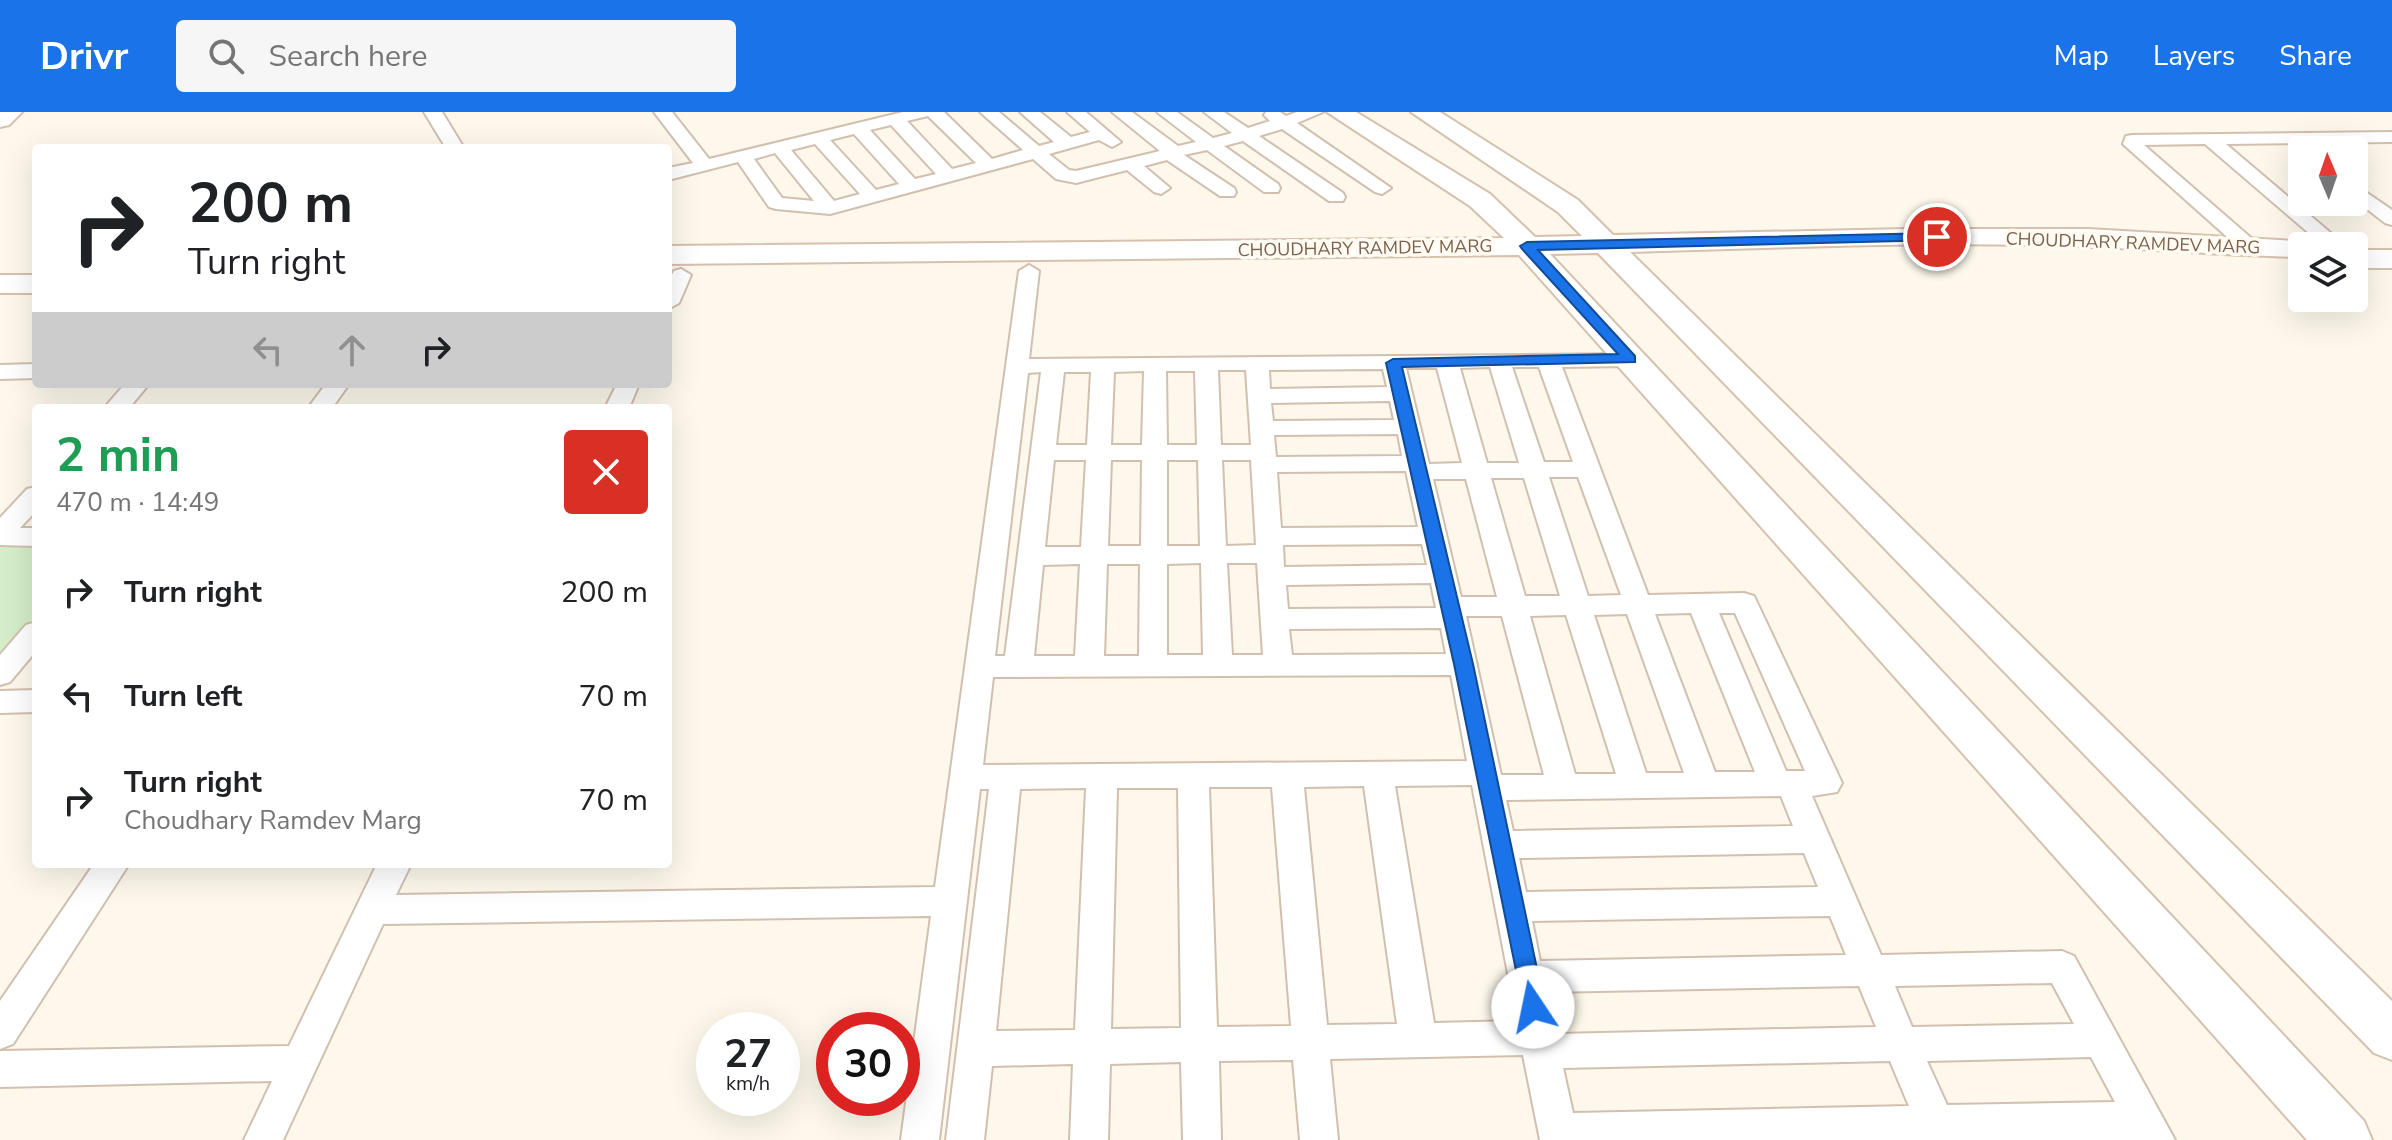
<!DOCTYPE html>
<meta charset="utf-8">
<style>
:root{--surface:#fff;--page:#f6f6f6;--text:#202124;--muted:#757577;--accent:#1a73e8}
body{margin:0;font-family:"Nunito Sans",sans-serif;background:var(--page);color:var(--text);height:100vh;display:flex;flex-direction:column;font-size:30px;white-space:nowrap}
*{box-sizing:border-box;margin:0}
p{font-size:26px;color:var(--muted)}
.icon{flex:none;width:44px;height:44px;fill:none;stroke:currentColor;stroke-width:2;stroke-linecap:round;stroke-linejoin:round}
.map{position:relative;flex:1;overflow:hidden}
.details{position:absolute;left:32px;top:292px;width:640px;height:464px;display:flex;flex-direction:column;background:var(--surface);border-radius:8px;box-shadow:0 8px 32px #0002}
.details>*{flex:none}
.banner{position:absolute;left:32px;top:32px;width:640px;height:244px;border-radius:8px;box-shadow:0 8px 32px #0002;background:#fff;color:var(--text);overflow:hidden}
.needle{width:52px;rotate:358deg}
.fabs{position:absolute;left:2288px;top:24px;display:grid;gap:16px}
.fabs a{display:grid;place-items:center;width:80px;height:80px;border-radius:8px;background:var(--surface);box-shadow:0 8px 32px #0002;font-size:40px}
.speed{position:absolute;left:696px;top:900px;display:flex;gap:16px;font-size:40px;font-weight:700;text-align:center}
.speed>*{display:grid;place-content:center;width:104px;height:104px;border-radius:50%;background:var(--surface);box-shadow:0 8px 32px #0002;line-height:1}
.speed small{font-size:20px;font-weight:400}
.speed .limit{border:12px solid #d22;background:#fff;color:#111}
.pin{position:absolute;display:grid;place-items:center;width:68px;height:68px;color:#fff;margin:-34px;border:4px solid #fff;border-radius:50%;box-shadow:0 2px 8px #0007}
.me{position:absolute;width:88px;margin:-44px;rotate:349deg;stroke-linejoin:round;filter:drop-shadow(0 0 6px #0008)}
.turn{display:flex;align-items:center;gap:28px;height:168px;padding:0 24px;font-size:36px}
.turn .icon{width:104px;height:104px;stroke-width:2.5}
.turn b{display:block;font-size:56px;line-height:68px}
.lanes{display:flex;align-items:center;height:76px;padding:0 24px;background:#0003;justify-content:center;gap:40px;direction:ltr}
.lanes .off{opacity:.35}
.round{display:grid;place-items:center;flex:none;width:84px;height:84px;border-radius:8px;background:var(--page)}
.overview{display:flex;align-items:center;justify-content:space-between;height:136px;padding:0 24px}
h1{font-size:48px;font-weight:700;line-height:60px;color:#1e9e55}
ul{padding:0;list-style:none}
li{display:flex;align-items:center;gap:24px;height:104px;padding:0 24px}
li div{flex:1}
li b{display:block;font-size:30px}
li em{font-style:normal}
header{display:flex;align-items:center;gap:48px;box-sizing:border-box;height:112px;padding:0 40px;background:var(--accent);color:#fff}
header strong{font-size:38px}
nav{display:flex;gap:44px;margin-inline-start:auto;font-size:28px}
.search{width:560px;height:72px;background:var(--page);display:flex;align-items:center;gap:20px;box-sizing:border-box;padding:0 28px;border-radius:8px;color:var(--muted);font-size:30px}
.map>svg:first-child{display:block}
.green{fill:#d5edc8}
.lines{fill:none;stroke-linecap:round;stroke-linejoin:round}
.street-casing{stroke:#d1c0af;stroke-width:4}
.secondary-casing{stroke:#d5c1ad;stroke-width:4}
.street{fill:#fff;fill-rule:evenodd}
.secondary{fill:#fff;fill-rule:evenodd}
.route{fill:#1a73e8;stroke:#114b97;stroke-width:2}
.labels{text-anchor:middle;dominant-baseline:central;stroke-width:7;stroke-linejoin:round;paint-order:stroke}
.far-street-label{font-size:18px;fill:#7b604c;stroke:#fffbf3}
</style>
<header>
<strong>Drivr</strong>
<div class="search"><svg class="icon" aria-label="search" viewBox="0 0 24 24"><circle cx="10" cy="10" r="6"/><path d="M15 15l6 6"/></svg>Search here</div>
<nav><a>Map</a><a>Layers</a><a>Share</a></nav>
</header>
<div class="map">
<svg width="2392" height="1028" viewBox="0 0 2392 1028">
<rect width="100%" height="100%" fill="#fdf8eb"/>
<path class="green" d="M36 429V503L0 546V430Z"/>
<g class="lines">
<g class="street-casing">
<path id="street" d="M424 0H442L464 36H446Z
M654 0H672L709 47 903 0H944L992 47 1023 38 980 0H999L1039 34 1054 30 1020 0H1040L1071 25 1090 20 1067 0H1086L1121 30 1112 35 1099 28 1049 42 1069 58 1076 59 1160 39 1112 0H1132L1178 34 1196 30 1157 0H1177L1213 26 1232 21 1204 0H1224L1248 16 1270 9 1264 3 1266 0H1280L1286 4 1297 0H1323L1297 11 1391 76 1382 82 1375 80 1282 17 1259 24 1343 81 1345 85 1343 89H1329L1243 29 1224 34 1278 72 1280 76 1278 80H1264L1207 38 1184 43 1234 76 1236 80 1234 84H1220L1167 48 1144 54 1170 76 1161 82 1154 80 1127 58 1076 71 1056 67 1033 47 830 102 776 97 769 95 738 50 668 68V56L693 51ZM928 4 976 51 952 57 907 9ZM891 13 936 62 915 67 870 18ZM854 22 899 72 876 78 830 28ZM815 32 860 82 834 89 791 38ZM775 41 814 89 782 86 754 47Z
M2392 20V30L2226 32 2346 134H2324L2205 32 2144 33 2258 132 2261 136 2258 140H2244L2123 32 2126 24 2132 23Z
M2354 72 2392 98V113L2385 111 2354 87Z
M1029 153 1039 159 1029 247 1638 242 1641 247 1638 252 1630 254 1562 255 1648 483 1744 481 1754 484 1842 671 1837 680 1812 684 1881 843 2062 839 2074 844 2175 1028H1540L1523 943 1330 947 1338 1028H1300L1293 948 1219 949 1221 1028H1183L1181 950 1110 952 1108 1028H1070L1073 952 992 954 984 1028H946L989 677H980L939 1028H901L931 804 383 812 283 1028H244L272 969 0 975V939L289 934 377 752H411L396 783 935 775 1019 159ZM1490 255 1519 351H1487L1460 256ZM1512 255H1539L1573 350H1544ZM1406 256H1437L1462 351 1429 352ZM1383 257 1387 275 1270 277 1269 258ZM1218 258H1246L1251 333H1221ZM1144 259 1142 333H1111L1114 260ZM1166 259H1195L1197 333H1167ZM1041 260 1005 544H995L1028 261ZM1064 260H1091L1087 333H1056ZM1390 289 1394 308 1273 309 1271 291ZM1398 322 1402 344 1276 345 1274 323ZM1054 348H1086L1081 435H1045ZM1111 348H1142L1141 434H1108ZM1167 348H1198L1200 434H1167ZM1222 348H1251L1256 433 1226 434ZM1406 359 1418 415 1281 416 1277 360ZM1549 365H1578L1621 483 1588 484ZM1491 366H1524L1560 484H1525ZM1433 367H1466L1497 485H1461ZM1422 432 1427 453 1284 455 1283 433ZM1201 451 1203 543H1167V452ZM1227 451H1257L1263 543H1232ZM1080 452 1075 544H1034L1043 453ZM1107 452H1140L1139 544H1104ZM1431 471 1436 496 1288 497 1286 473ZM1691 501 1755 660H1715L1655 502ZM1719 501H1735L1805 659H1786ZM1627 502 1684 661H1646L1594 503ZM1566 503 1616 662H1575L1530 504ZM1466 504H1502L1544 663H1501ZM1441 516 1446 542 1292 543 1289 517ZM1451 563 1467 649 983 653 993 565ZM1472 673 1517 909 1434 911 1395 674ZM1364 674 1397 912 1327 913 1304 675ZM1209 675H1272L1291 914 1217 915ZM1086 676 1075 918 996 919 1020 677ZM1117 676H1178L1181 916 1111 917ZM1781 684 1793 714 1513 719 1506 688ZM1804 741 1818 775 1526 780 1519 746ZM1830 804 1846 843 1540 849 1532 809ZM2052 871 2074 912 1912 915 1895 874ZM1859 874 1876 915 1556 922 1547 880ZM2091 945 2115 990 1947 993 1927 949ZM1890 949 1909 994 1573 1001 1563 956Z
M681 157 691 163 679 191 668 197V169L674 159Z
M36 252V266L0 267V253Z
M125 272H149L129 296H104Z
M326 272H349L332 296H308Z
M617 272H639L629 296H605Z
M36 375V399L20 416H36V434L0 433V406L27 377Z
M36 510V539L10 570 0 573V543L26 513Z
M36 578V600L0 601V579Z
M94 752H129L13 932 0 937V889Z"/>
</g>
<g class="secondary-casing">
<path id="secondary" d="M0 0H22L9 13 0 15Z
M1327 0H1356L1490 82 1535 125 1582 124 1558 100 1411 0H1440L1578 88 1613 123 1907 117H2088L2312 130 2315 134H2302V145C2231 144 2160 137 2089 135 1936 128 1783 136 1630 140L2392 889V948L2374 941 1598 141 1550 142 2364 1009 2372 1028H2307L1519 143 668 152V134L1504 126 1470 94Z
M2354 138H2392V156H2354Z
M0 163H36V181H0Z"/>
</g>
<use href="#street" class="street"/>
<use href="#secondary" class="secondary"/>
</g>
<path class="route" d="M1937 121 1942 122V128L1538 138 1635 244V250L1402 255 1473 552 1545 895 1541 903 1533 906 1525 903 1454 552 1386 251 1393 247 1618 242 1522 137 1520 134 1527 130Z"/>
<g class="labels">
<g class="far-street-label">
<text transform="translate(2133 131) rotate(2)">CHOUDHARY RAMDEV MARG</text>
<text transform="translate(1365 136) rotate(-1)">CHOUDHARY RAMDEV MARG</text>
</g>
</g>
</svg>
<div class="fabs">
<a><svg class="needle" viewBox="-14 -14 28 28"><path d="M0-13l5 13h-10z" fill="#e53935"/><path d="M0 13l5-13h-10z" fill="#757577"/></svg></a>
<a><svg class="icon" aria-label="layers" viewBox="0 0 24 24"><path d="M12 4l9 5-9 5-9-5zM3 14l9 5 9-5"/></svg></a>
</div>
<div class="speed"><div>27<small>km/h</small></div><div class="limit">30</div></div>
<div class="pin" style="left:1937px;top:125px;background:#d93025"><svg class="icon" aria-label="arrive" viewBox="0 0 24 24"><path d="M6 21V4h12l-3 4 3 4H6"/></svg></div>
<svg class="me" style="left:1533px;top:895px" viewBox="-20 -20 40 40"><circle r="19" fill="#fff"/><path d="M0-13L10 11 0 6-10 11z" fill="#1a73e8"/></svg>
<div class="banner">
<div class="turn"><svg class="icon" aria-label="right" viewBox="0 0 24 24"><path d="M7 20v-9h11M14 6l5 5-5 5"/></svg><div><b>200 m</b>Turn right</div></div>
<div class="lanes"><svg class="icon off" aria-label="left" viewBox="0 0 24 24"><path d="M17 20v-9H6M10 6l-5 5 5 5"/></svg><svg class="icon off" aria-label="ahead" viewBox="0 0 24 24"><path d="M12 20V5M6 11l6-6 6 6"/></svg><svg class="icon" aria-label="right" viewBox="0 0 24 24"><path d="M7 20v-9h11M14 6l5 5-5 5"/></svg></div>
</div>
<section class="details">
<div class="overview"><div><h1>2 min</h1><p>470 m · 14:49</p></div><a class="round" style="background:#d93025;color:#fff"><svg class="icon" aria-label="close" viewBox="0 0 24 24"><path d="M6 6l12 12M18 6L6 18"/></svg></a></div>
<ul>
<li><svg class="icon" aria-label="right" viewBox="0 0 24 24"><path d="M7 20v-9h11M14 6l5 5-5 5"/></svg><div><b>Turn right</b></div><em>200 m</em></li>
<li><svg class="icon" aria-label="left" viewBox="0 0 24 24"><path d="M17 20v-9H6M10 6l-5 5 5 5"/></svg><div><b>Turn left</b></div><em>70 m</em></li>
<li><svg class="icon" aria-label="right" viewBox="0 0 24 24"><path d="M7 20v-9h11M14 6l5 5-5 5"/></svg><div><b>Turn right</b><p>Choudhary Ramdev Marg</p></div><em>70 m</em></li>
</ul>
</section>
</div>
